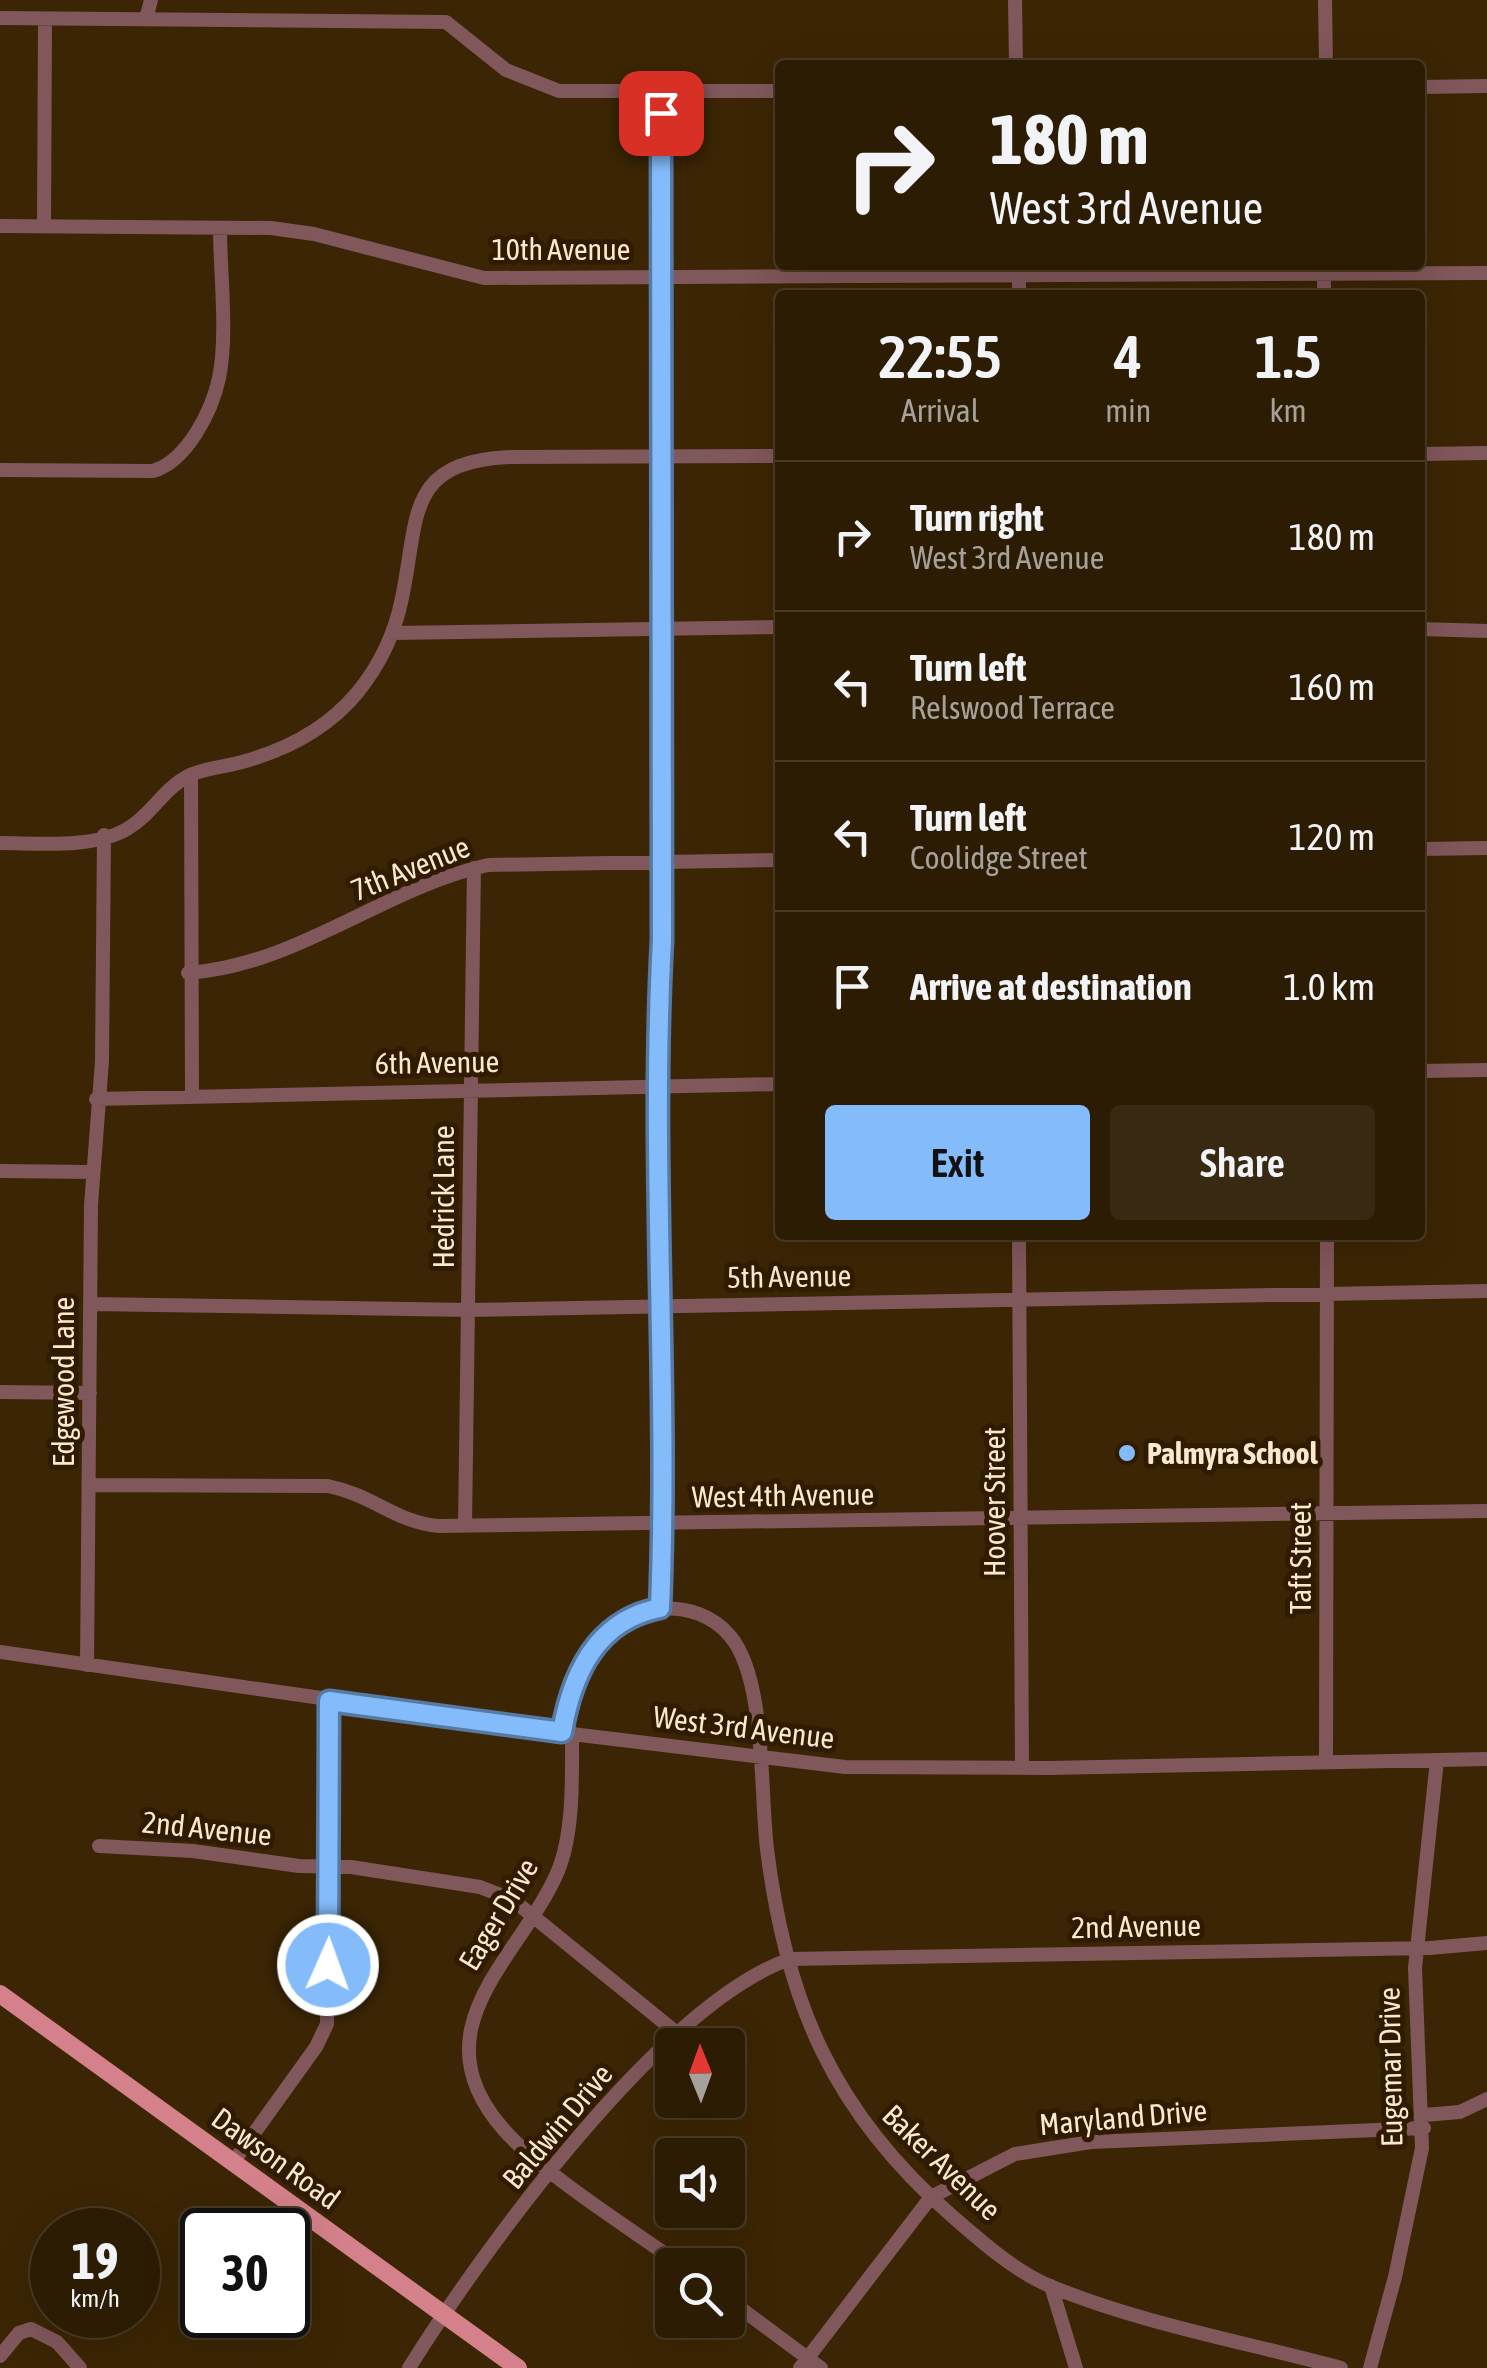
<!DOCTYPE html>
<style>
:root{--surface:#2c1c03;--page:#382912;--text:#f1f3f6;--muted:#a6a19a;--line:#483a25;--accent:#84bcfb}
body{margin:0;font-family:"Asap Condensed",sans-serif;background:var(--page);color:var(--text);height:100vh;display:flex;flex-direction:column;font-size:38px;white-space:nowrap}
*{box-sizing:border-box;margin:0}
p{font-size:32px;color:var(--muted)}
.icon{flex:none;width:55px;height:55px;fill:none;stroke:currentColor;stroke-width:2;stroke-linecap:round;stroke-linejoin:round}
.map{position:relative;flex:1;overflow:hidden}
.details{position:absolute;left:775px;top:290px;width:650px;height:950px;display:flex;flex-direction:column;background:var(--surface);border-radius:10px;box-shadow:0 10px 40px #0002,0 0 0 2px var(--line)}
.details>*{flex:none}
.banner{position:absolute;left:775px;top:60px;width:650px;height:210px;border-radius:10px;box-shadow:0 10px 40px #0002,0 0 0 2px var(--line);background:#2c1c03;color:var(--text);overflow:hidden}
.needle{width:65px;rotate:359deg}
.fabs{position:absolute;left:655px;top:2028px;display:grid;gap:20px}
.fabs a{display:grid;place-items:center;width:90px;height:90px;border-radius:10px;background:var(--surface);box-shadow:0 10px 40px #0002,0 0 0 2px var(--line);font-size:50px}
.speed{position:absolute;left:30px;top:2208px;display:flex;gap:20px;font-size:50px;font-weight:700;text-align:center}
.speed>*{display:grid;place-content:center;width:130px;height:130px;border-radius:50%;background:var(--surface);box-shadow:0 10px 40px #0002,0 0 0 2px var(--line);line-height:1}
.speed small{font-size:25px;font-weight:400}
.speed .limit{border:5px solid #111;border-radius:15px;background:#fff;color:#111}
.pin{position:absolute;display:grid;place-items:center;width:85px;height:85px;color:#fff;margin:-42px;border-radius:20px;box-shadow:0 5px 15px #0006}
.me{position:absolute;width:110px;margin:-55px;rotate:2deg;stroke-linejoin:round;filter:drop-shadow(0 0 8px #0008)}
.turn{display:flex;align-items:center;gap:35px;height:210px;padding:0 50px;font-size:45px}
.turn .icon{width:130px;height:130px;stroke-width:2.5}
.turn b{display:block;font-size:70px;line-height:85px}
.eta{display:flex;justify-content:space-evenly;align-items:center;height:170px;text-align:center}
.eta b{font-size:60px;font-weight:600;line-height:70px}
.action{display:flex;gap:20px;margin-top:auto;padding:20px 50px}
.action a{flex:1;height:115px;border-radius:10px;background:var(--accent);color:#111;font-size:40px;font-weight:600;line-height:115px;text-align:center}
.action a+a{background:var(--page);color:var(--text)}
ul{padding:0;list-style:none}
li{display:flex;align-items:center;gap:30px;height:150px;padding:0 50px;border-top:2px solid var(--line)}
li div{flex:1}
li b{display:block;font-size:38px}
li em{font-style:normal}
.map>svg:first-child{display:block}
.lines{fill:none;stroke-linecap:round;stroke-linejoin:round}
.minor{stroke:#80575b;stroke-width:14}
.major{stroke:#d4818b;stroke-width:18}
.route-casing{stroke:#567aa3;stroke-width:25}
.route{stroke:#84bcfb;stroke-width:18}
.poi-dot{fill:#84bcfb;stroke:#311b00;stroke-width:4}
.labels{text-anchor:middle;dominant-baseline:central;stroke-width:10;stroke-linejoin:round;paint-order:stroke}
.street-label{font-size:30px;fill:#fbe8d0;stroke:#311b00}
.poi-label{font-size:30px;font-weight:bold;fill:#fbe8d0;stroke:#311b00;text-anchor:start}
</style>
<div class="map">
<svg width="1487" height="2368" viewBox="0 0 1487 2368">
<rect width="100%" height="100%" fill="#3b2504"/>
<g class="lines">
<path class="minor" d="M1015 0 1016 65
M1325 0 1326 65
M0 18 446 22 506 70 559 91H780
M146 19 151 0
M1420 87 1487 86
M0 226 271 228 314 234 484 278 1487 273
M44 226 45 20
M1019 266V295
M1324 266V295
M1420 454 1487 453
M0 470 153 471C187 461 212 411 219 378 228 335 220 273 220 228
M1420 629 1487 631
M392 633 780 627
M191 775 192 1096
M0 843C38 843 93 849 127 829 152 815 163 788 190 775 206 768 225 767 242 762 286 750 327 729 357 693 380 665 395 633 402 598 419 518 405 462 509 457L780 456
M1420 849 1487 848
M188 973C298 965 383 888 488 865L780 860
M1420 1071 1487 1070
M96 1099 780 1084
M0 1171 93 1172
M1019 1235 1022 1768
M92 1304 469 1310 1487 1291
M0 1392 90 1393
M90 1485 328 1486C373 1495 397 1523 439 1526L1487 1511
M465 1526 474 868
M660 1608C670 1385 650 1163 662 940V89
M0 1652 572 1734 845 1767 1049 1768 1487 1759
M87 1665 91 1205 102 1061 104 835
M562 1732C568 1699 577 1668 597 1642 628 1601 697 1596 730 1636 766 1678 760 1792 767 1849 786 2003 834 2113 952 2216 981 2241 1014 2271 1050 2286 1142 2324 1245 2342 1341 2368
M572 1734C572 1776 574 1832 558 1871 521 1958 414 2028 504 2130 544 2175 630 2228 681 2265
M1326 1762 1327 1235
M99 1846 193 1851 299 1866 351 1867 480 1887 513 1900 678 2034
M1424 2115 1460 2112 1487 2099
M234 2161 316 2047 327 2024 329 1701
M1051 2286 1076 2368
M728 2299 821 2368
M0 2356 19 2333 31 2329 57 2342 80 2368
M409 2368C482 2251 661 2004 790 1959L1430 1948 1487 1943
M800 2368 931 2197 1015 2154 1091 2142 1424 2128
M1370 2368 1395 2277 1422 2148 1415 1968 1437 1760"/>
<path class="major" d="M0 1994 518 2368"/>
</g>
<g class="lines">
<g class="route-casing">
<path id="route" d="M328 1965 329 1701 562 1732C572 1673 597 1620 660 1608 669 1385 650 1162 662 940L661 113"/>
</g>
<use href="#route" class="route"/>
</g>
<circle class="poi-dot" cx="1127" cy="1453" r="10"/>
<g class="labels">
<g class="street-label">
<text x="561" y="249">10th Avenue</text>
<text transform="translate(410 868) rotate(-22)">7th Avenue</text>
<text transform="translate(437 1062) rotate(-1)">6th Avenue</text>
<text transform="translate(443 1197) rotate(-90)">Hedrick Lane</text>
<text transform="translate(789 1276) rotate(-1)">5th Avenue</text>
<text transform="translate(63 1382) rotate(-90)">Edgewood Lane</text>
<text transform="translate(783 1495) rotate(-1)">West 4th Avenue</text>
<text transform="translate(994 1502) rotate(-90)">Hoover Street</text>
<text transform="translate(1300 1558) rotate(-90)">Taft Street</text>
<text transform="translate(744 1727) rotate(7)">West 3rd Avenue</text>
<text transform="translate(207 1828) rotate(6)">2nd Avenue</text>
<text transform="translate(498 1914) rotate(-59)">Eager Drive</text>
<text transform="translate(1136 1926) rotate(-1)">2nd Avenue</text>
<text transform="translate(1390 2067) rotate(-91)">Eugemar Drive</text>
<text transform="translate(1123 2117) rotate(-5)">Maryland Drive</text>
<text transform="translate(557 2126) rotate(-50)">Baldwin Drive</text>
<text transform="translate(276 2158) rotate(36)">Dawson Road</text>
<text transform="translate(942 2162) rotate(44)">Baker Avenue</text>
</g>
<g class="poi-label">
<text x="1147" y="1453">Palmyra School</text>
</g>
</g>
</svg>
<div class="fabs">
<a><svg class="needle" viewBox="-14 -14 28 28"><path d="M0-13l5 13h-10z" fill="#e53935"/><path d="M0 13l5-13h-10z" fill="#a6a19a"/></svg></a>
<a><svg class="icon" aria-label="sound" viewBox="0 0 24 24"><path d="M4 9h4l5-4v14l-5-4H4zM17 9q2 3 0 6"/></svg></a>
<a><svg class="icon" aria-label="search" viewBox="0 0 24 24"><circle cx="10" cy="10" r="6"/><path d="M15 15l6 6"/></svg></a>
</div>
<div class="speed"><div>19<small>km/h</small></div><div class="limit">30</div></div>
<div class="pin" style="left:661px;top:113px;background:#d93025"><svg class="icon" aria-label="arrive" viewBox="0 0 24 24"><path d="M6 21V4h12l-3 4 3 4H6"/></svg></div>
<svg class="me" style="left:328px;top:1965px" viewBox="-20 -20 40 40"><circle r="17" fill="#84bcfb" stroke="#fff" stroke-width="3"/><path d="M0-11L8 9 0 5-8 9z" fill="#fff"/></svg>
<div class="banner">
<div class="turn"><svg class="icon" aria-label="right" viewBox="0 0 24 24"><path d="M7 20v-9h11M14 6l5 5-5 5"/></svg><div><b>180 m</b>West 3rd Avenue</div></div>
</div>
<section class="details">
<div class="eta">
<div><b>22:55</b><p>Arrival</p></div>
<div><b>4</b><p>min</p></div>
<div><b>1.5</b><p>km</p></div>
</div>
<ul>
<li><svg class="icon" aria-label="right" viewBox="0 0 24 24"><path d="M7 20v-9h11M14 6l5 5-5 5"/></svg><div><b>Turn right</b><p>West 3rd Avenue</p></div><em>180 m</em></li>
<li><svg class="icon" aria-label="left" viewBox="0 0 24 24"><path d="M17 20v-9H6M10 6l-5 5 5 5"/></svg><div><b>Turn left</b><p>Relswood Terrace</p></div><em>160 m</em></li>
<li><svg class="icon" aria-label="left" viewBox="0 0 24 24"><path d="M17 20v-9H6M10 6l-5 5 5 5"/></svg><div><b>Turn left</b><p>Coolidge Street</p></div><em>120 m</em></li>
<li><svg class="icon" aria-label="arrive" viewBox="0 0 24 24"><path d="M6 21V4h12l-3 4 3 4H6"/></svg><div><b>Arrive at destination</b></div><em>1.0 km</em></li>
</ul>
<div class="action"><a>Exit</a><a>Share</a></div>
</section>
</div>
